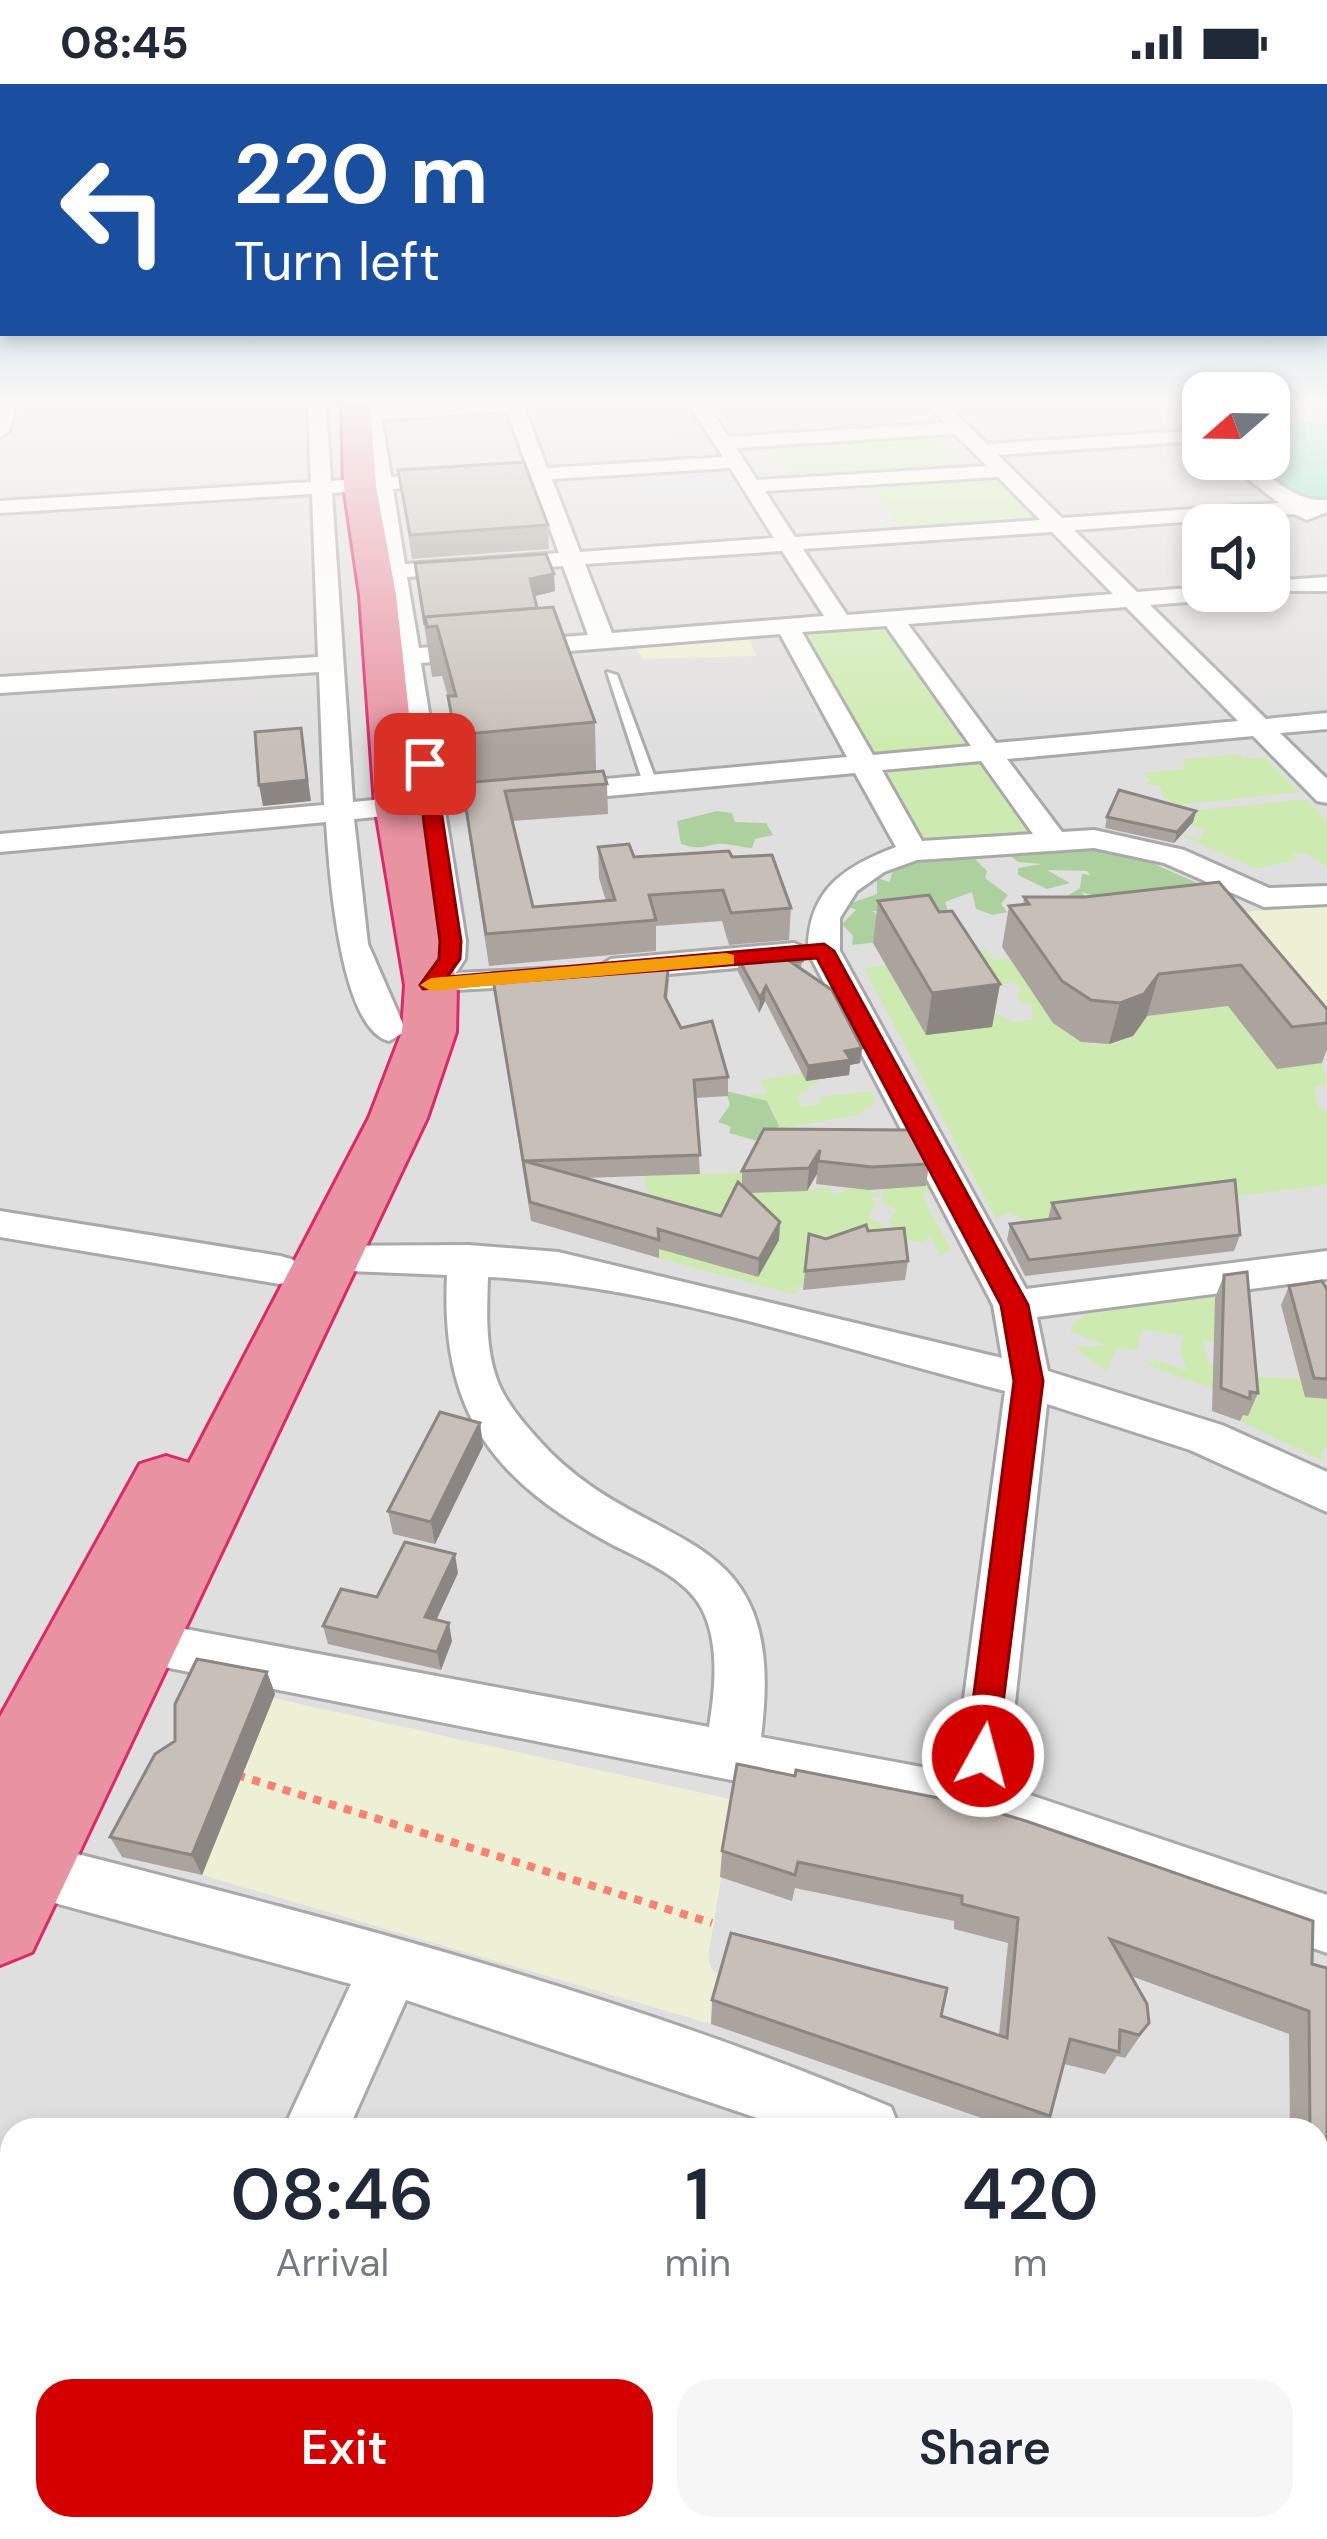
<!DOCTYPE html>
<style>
:root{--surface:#fff;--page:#f6f6f7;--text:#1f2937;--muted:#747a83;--accent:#d40000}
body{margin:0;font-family:"DM Sans",sans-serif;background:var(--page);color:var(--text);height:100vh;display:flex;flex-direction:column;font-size:45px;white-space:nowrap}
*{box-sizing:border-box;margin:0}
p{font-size:39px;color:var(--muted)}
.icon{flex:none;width:66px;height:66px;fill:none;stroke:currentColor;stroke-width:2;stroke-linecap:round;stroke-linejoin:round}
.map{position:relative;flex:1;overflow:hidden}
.sheet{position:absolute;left:0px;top:2034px;width:1329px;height:423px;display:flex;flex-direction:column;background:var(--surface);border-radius:36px 36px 0 0;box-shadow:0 6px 18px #0003}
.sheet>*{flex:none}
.top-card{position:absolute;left:0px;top:0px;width:1329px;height:252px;box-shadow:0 6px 18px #0003;background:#1a4fa0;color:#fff;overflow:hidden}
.needle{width:78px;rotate:250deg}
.buttons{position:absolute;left:1182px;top:288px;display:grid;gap:24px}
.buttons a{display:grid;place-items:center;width:108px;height:108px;border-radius:24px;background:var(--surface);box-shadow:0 6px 18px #0003;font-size:60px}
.pin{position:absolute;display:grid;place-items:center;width:102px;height:102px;color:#fff;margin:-51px;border-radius:24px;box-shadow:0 6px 18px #0006}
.me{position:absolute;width:132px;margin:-66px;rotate:7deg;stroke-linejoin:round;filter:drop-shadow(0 0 9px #0008)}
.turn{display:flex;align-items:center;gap:42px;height:252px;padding:0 36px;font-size:54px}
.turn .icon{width:156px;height:156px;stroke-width:2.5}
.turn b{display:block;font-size:84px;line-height:102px}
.eta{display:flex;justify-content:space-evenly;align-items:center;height:204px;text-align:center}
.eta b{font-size:72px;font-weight:600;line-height:84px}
.primary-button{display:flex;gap:24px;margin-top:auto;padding:24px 36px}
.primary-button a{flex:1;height:138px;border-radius:36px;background:var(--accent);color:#fff;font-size:48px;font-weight:600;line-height:138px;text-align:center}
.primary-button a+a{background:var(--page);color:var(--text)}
.status{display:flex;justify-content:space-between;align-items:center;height:84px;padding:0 60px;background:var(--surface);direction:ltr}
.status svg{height:33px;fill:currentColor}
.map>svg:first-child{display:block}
.residential{fill:#e0dfdf;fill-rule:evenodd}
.farmland{fill:#eef0d5}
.grass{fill:#cdebb0}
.forest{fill:#add19e}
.pitch{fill:#88e0be}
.plaza{fill:#dddde8}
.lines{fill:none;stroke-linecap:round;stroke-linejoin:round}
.lane-casing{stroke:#a9a9a9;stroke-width:6}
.street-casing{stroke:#a9a9a9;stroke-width:6}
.highway-casing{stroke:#dc2a67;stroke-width:6}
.path-far1{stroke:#fa8072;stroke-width:3;stroke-dasharray:3 3;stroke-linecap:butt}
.path{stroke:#fa8072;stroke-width:8;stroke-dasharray:8 8;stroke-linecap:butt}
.lane{fill:#fff;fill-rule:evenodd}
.street{fill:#fff;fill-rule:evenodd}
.highway{fill:#e892a2;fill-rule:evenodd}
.wall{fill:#aba49e}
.shaded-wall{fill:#8b8681}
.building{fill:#c7bfb8;stroke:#8b8681;stroke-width:3}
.route{fill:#d40000;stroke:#8a0000;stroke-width:3}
.slow{fill:#f59e0b}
</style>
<div class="status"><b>08:45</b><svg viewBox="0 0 49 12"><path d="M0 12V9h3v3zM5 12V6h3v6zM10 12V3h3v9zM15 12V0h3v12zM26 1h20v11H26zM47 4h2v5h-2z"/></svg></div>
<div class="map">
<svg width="1327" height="2455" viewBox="0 0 1327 2455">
<rect width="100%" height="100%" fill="#f2efe9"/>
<path class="residential" d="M0 319H1203V375H1269V319H1327V2455H0ZM1203 441H1269V507H1203ZM12 2046H1317V2445H12Z"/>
<path class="farmland" d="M748 551 756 572 643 575 634 561Z
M1327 822V933L1244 828Z
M273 1614 734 1716 708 1873 712 1886 724 1893 711 1940 202 1791Z"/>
<path class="grass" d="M928 350 958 383 789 393 766 359Z
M997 395 1038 437 903 446 869 403Z
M884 542 965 661 871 669 800 548Z
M1239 670 1244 675 1265 673 1300 708 1179 721 1163 713 1160 702 1146 700 1150 697 1143 689 1183 685 1185 675Z
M984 680 1032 748 925 758 883 689Z
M1305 715 1327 737V784L1309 771 1291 768 1299 775 1256 785 1161 742 1199 756 1205 746 1191 741 1179 728Z
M974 864 988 867 993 876 1011 874C1039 918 1070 984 1133 952V933L1228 922 1322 979 1327 1001 1314 1003 1319 1024 1327 1027V1101L1028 1138 1008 1128 996 1135 864 884 886 881 1014 938 1033 935 1030 921 1017 915 1021 905 1013 898 996 901Z
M802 989 807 997 821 995 796 1014 801 1022 819 1021 820 1013 872 1007 875 1018 858 1031 777 1045 774 1024 753 1015 752 1009 769 1011 760 996Z
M755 1088 775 1108 829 1103 834 1111 854 1102 882 1110 885 1105 927 1095 937 1112 923 1106C924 1122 943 1148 951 1166L939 1172 931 1152 924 1158 903 1157 888 1137 897 1126 884 1120 882 1111 869 1114 877 1119 868 1134 885 1141 804 1203H795L796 1211 659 1174 656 1145 670 1120 629 1114 648 1111 644 1092Z
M1216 1212 1214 1259 1203 1255 1208 1279 1245 1292 1301 1295 1306 1312 1324 1314 1327 1304V1362L1320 1370 1325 1378 1240 1337 1241 1315 1144 1280 1156 1276 1187 1287 1180 1266 1184 1252 1142 1245 1137 1266 1117 1264 1106 1287 1074 1263 1107 1261 1070 1248 1073 1239 1087 1230Z"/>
<path class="forest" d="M717 727 732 729 735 738 766 739 773 751 755 755 752 764C741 764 729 759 720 760 703 761 703 767 681 760L677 737Z
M1089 763 1152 779 1211 805 1099 813 1082 808 1086 814H1064L1080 804 1082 790 1090 791 1087 787 1047 786 1070 799 1047 805 1018 791V784L1041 780 1018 778 1009 771Z
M971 771 987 787 985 794 1008 811 1001 820 1007 828 993 831 976 825 972 808 945 818 948 828 872 827 880 832 888 857 852 861 853 852 842 840 856 826 846 821 877 810V794L890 798C893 766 943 773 971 771Z
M726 1007 767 1017 779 1042 761 1058 729 1049 731 1043 718 1038 730 1021Z"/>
<path class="pitch" d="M1327 337V415L1307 417 1249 375H1269V340Z"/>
<path class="plaza" d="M745 350 785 406 653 414 622 357Z"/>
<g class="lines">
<g class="lane-casing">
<path id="lane" d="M607 588 617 591 657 699 655 702 643 699Z"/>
</g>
<g class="street-casing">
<path id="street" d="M0 319H18L9 347 0 353Z
M308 319H326L331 397 371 394 363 337 349 332 362 326 361 319H379L380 325 546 319 525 325 547 384 723 373 688 319H706L729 353 945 339 926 319H945L987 360 1203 346 1199 357 998 371 1062 434 1279 419 1222 375C1265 375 1284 419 1327 416V428L1307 436 1294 430 1074 446 1137 508 1203 503V507H1247L1236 514 1150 521 1266 635 1327 629V645L1280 649 1327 695V719L1317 717 1253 652 1007 675 1062 748 1094 746 1184 766 1269 804 1327 802V820L1264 823 1164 779 1094 764 917 776 884 788 857 807 840 834V867L1026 1205 1327 1167V1195L1037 1233 1048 1287 1222 1341 1327 1388V1428L1190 1366 1047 1320 1006 1703 1327 1811V1869L977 1745 119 1574 112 1558 119 1542 137 1536 709 1643C715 1606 720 1560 702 1525 686 1494 643 1476 613 1461 494 1398 440 1329 447 1191L325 1186 311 1182 305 1172 311 1162 468 1161 558 1168 1002 1274 993 1221 809 870 794 879 611 895 595 885 611 875 794 859 808 865C809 806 843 783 896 763L855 689 445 727 466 857 465 875 456 889 561 884 566 891 549 901 419 908 414 901 433 875 434 857 417 729 354 735 368 860 406 947 389 957C339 945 329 782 326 738L0 768V750L324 721 319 588 0 609V593L318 573 312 410 0 429V417L311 398ZM507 327 528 385 391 393 382 336ZM955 350 987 382 757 396 736 364ZM730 384 774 454 580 468 552 395ZM998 393 1040 436 795 453 765 407ZM532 396 559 469 405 480 393 405ZM373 406 414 712 353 718 332 409ZM1052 448 1113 510 847 531 803 465ZM782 467 824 532 612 549 585 480ZM563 482 588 551 419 564 407 493ZM1126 523 1238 637 996 659 908 540ZM886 542 971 662 873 671 802 548ZM780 550 847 673 442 710 421 579ZM981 677 1033 750 922 757 882 686ZM488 1193C660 1201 838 1264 1005 1307L954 1689 761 1653C790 1427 644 1478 536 1353 521 1336 503 1315 496 1293 485 1261 487 1226 488 1193Z
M1327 493V507H1260H1269V497Z
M0 1127 280 1172 294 1176 300 1186 294 1196 280 1200 0 1153Z
M0 1750C298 1827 607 1902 891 2023L900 2046H793L406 1916 348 2046H283L351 1900 0 1804Z
M1317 2190 1327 2191V2259L1317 2258Z
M93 2445H168L164 2455H89Z
M828 2445H902L899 2455H825Z"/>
</g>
<g class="highway-casing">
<path id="highway" d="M342 319H370L376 402 396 511 419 721 457 901 456 948 427 1034 32 1868 0 1881V1633L140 1380 166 1372 189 1379 369 1034 402 948 405 901 375 721 360 511 344 402Z"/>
</g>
<path class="path-far1" d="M1269 322 1327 319"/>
<path class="path" d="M237 1691 712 1839"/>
<use href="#lane" class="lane"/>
<use href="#street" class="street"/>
<use href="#highway" class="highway"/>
</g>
<path class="wall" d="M398 386 548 441 549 465 412 475Z
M415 479 555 507 534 512 537 524 595 638 596 687 607 700 608 730 512 737 533 823 606 817 599 794 598 763 634 773H732L791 824 789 856 729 861 722 837 656 842V867L489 882 462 704H460L454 665 449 616 442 592 432 593Z
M1196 727 1193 738 1174 759 1105 744 1107 733Z
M1219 798 1327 925V965L1322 979 1277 985 1228 922 1147 932 1133 952 1109 960 1081 958 1053 939 1002 863 1009 822 1023 821 1024 813H1085Z
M878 817 939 828 1000 900 992 943 926 951 873 859Z
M738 874 802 877 801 885 862 964 860 979 850 981 849 991 806 997 765 917 759 929 738 888Z
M492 889 669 895 667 916 681 944 728 993V1012L695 1014 700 1090 584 1094 721 1132 742 1101V1087L764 1045 929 1080 926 1102 869 1106 816 1100 817 1090 807 1107 750 1109 780 1138 779 1156 758 1193 659 1165V1174L531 1137Z
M1052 1119 1240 1151 1234 1167 1025 1192 1007 1156 1010 1140 1048 1135Z
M868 1147 908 1177 905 1196 803 1206 805 1187 826 1155Z
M1224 1191 1258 1309 1248 1332 1243 1331 1240 1337 1212 1327 1215 1214Z
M1289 1202 1327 1205V1315L1305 1313 1281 1221Z
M480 1339 483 1362 435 1460 393 1450 388 1427Z
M458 1489 436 1536 452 1557 441 1586 328 1560 323 1542Z
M267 1588 275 1610 202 1791 122 1773 110 1753 175 1657Z
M737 1680 1327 1884V2117L1317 2116V2046H1290L1289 1950 1131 1892 1149 1939 1125 1974 1117 1972 1105 1990 1064 1980 1050 2032 1042 2046H1016L711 1940 712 1916 941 1932 999 1951 1008 1859 954 1845V1837L795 1804 792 1817 720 1793 722 1767Z"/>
<path class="shaded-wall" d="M554 490 555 507 532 513 530 495Z
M301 644 311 717 263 722 259 701Z
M1196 727 1193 738 1174 759 1177 748Z
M1159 890 1147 932 1133 952 1109 960 1120 919Z
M1000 900 992 943 926 951 932 909Z
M766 902 765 917 759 929 760 914Z
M862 964 860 979 850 981 849 991 806 997 808 982 845 967Z
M820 1066 817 1090 807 1107 809 1084Z
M780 1138 779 1156 758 1193 759 1175Z
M480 1339 483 1362 435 1460 431 1438Z
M455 1470 458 1489 429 1552 425 1533Z
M449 1539 452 1557 441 1586 437 1568Z
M267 1588 275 1610 202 1791 192 1771Z"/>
<path class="building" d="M524 378 548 441 410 451 398 386Z
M546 470 554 490 530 495 537 524 425 533V541L415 479Z
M553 523 595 638 455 651 448 612H456L437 542 427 543 425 533Z
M301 644 307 696 259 701 255 648Z
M603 687 607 700 505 707 533 823 615 816 598 763 629 760 634 773 729 767 732 773 772 771 791 824 731 829 723 806 649 811 656 836 486 850 462 699Z
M1119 706 1196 727 1177 748 1107 733Z
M1219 798 1327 925V939L1292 943 1241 881 1159 890 1144 910 1120 919 1091 916 1062 897 1009 822 1029 820 1024 813H1085Z
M929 811 939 828 952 827 1000 900 932 909 878 817Z
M799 869 802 877 791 878 832 906 862 964 845 967 851 976 808 982 766 902 760 914 738 874Z
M669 877 665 913 681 944 712 937 728 993 694 996 700 1071 524 1077 721 1132 738 1098 780 1138 759 1175 658 1145 659 1156 530 1118 492 889Z
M764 1045 910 1046 929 1080 872 1083 818 1077 820 1066 809 1084 742 1087Z
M1235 1096 1240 1151 1029 1176 1010 1140 1060 1134 1052 1119Z
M866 1141 868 1147 904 1144 908 1177 805 1187 809 1150 826 1155Z
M1247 1188 1258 1309 1250 1308V1315L1221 1304 1224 1191Z
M1322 1197 1327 1205V1295L1314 1294 1289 1202Z
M440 1328 480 1339 431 1438 388 1427Z
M405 1458 455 1470 425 1533 449 1539 437 1568 323 1542 341 1505 377 1513Z
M197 1575 267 1588 192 1771 110 1753 155 1670 175 1657V1620Z
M737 1680 795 1692 796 1686 969 1720 1026 1737 1313 1837 1312 1880 1327 1884V2096L1317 2095V2046H1310L1309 1927 1110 1855 1147 1920 1149 1939 1139 1951 1120 1946 1119 1968 1070 1955 1050 2032 712 1916 731 1849 947 1904 941 1932 1007 1954 1018 1834 962 1820V1812L798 1778 795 1791 722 1767Z"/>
<linearGradient id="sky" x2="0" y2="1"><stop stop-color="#8fc0e4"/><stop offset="0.48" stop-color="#f9f8f5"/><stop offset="1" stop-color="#f9f8f5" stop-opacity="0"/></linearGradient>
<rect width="1327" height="663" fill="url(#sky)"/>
<path class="route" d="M425 675 434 680 461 857 460 875 447 893 824 860 834 867 1028 1221 1043 1297 995 1684 983 1688 971 1684 966 1672 1014 1297 1001 1221 817 874 423 905 420 901 439 875 440 857 416 680Z"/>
<path class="slow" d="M726 869 734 871V880L431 907 420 901 431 894Z"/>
</svg>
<div class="buttons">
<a><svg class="needle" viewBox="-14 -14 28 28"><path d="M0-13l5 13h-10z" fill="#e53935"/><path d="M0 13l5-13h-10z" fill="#747a83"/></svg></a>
<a><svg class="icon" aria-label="sound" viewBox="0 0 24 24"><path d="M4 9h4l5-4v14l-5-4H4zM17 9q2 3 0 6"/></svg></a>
</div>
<div class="pin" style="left:425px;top:680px;background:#d93025"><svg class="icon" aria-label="arrive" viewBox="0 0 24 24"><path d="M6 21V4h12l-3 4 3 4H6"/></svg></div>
<svg class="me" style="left:983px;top:1672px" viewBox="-20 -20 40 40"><circle r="17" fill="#d40000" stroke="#fff" stroke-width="3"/><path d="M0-11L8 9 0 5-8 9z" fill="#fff"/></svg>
<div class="top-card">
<div class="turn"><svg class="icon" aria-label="left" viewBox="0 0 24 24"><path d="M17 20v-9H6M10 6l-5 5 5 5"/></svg><div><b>220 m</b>Turn left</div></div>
</div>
<section class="sheet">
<div class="eta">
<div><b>08:46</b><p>Arrival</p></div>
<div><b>1</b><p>min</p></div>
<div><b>420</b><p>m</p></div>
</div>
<div class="primary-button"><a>Exit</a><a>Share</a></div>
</section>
</div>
